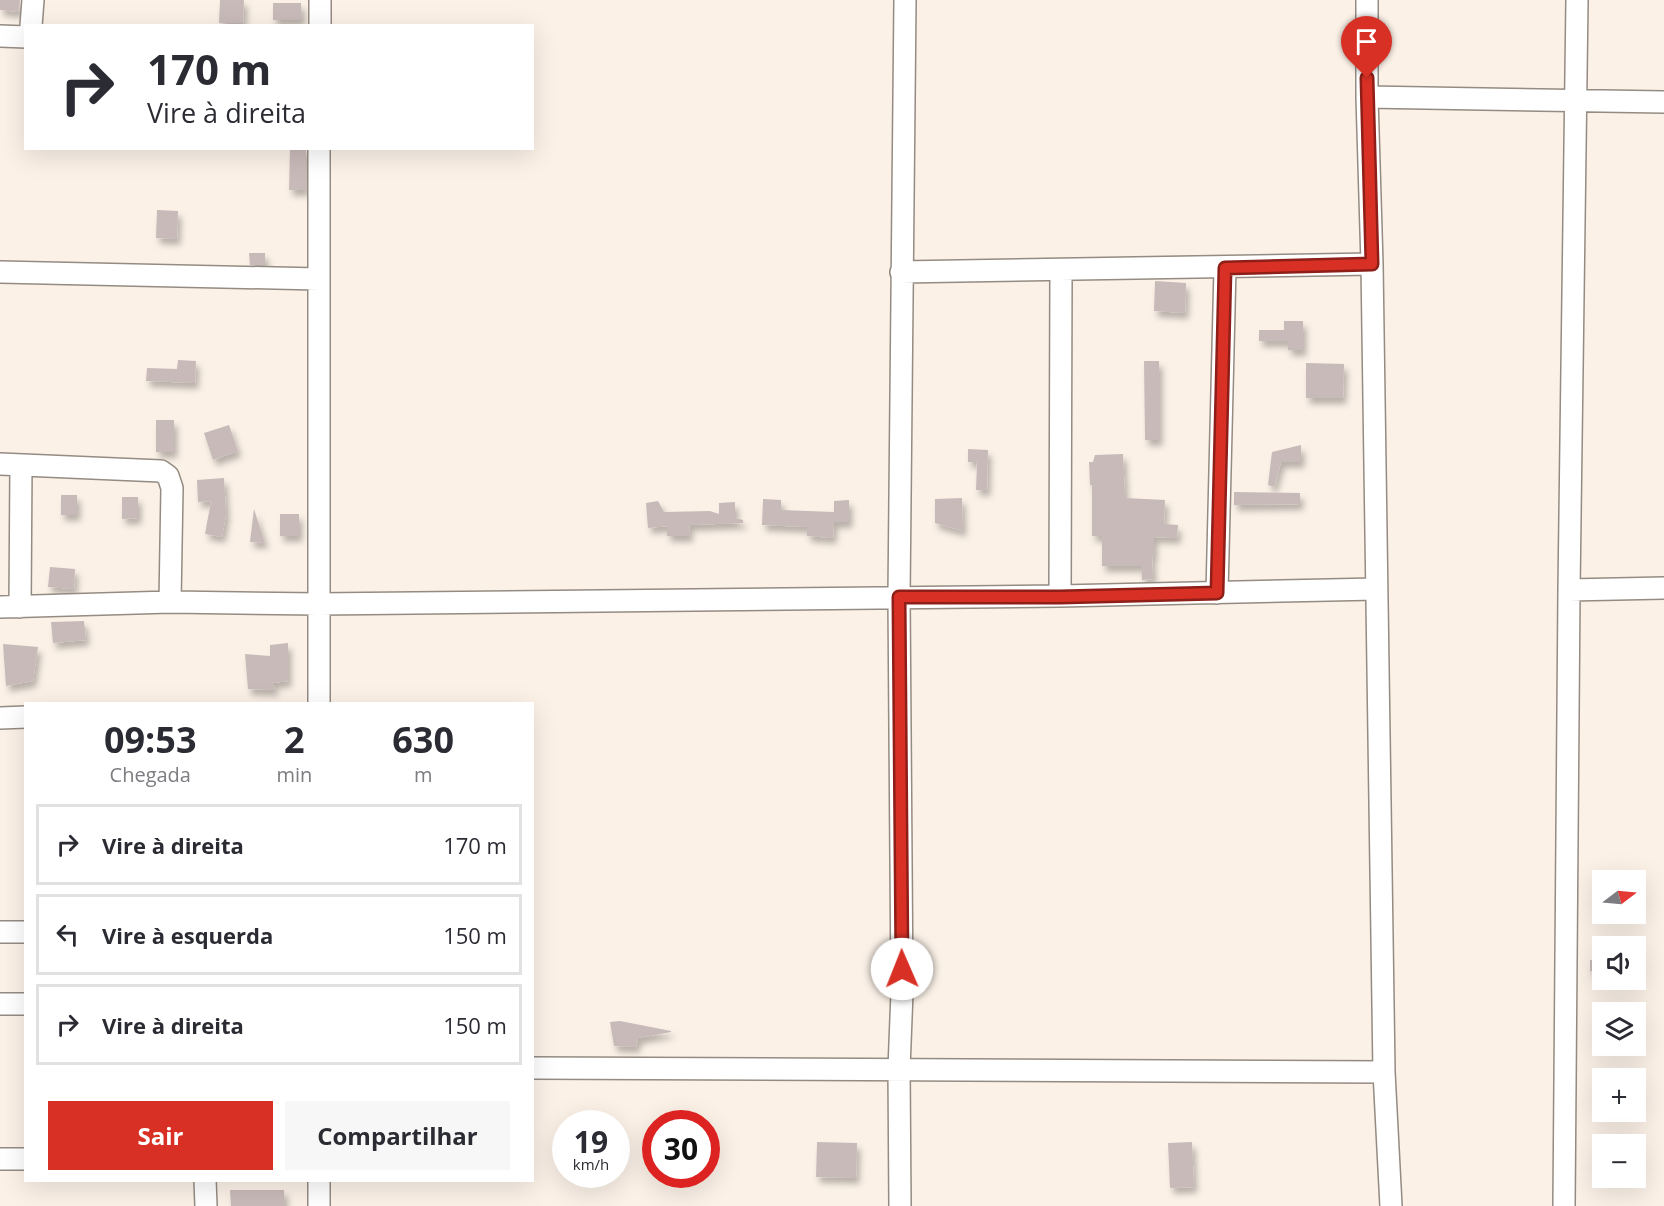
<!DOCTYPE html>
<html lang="pt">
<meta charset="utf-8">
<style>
:root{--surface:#fff;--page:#f7f7f7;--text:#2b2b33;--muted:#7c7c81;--line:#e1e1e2;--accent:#d93025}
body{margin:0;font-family:"Open Sans",sans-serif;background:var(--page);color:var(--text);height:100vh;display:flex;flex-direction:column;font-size:22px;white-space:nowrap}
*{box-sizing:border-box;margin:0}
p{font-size:20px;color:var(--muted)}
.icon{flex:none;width:33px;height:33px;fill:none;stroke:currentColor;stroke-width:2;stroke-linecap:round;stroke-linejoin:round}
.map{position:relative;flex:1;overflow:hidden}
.side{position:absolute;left:24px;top:702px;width:510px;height:480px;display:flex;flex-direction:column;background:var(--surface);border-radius:0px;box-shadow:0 6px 24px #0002}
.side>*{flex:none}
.top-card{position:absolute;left:24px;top:24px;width:510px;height:126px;border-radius:0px;box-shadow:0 6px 24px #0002;background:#fff;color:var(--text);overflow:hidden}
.needle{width:39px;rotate:74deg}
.tools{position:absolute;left:1592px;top:870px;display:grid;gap:12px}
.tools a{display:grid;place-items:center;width:54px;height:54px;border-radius:0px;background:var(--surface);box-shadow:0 6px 24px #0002;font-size:30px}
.speed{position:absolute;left:552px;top:1110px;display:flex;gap:12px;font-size:30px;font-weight:700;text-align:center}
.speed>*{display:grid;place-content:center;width:78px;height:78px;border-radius:50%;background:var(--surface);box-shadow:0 6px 24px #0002;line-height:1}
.speed small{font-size:15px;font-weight:400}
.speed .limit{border:9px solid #d22;background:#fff;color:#111}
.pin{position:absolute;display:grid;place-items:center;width:51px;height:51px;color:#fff;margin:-62px -26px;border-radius:50% 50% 50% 0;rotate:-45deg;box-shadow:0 0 6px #0007}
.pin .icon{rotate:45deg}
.me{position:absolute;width:66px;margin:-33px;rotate:359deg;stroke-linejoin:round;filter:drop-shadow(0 0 4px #0008)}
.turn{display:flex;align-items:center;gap:21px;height:126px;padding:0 24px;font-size:27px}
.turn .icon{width:78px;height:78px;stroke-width:2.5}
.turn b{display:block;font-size:42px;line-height:51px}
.eta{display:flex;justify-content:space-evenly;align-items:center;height:102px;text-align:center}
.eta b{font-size:36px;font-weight:700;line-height:42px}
.cta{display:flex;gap:12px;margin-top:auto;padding:12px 24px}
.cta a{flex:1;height:69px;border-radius:0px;background:var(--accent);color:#fff;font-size:24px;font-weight:700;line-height:69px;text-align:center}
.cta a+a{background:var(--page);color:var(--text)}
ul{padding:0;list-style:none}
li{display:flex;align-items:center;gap:18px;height:81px;margin:0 12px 9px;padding:0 12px;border:3px solid var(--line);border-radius:0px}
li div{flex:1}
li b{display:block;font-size:22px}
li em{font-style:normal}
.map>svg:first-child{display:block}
.building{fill:#c8bab8;filter:url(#shadow)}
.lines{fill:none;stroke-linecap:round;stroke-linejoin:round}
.minor-casing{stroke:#948b82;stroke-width:24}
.minor{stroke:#fff;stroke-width:21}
.route-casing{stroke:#8d1f18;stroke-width:15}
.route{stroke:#d93025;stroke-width:10}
</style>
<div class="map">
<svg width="1664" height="1206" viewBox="0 0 1664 1206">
<defs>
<filter id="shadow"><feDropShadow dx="3.5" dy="6" stdDeviation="3" flood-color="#0004"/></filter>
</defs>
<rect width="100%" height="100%" fill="#fbf1e7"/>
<path class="building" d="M0 0H20L19 12 0 10Z
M220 0H244L243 23H219Z
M273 3H301L302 20H273Z
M290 148H306V190H289Z
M157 210 178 211 177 239 156 238Z
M249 253H265V265H250Z
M1155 281 1186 283 1185 313 1154 311Z
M1284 321H1303V350H1288V341H1259V330H1284Z
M178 360 196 361 195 383 146 381 147 368 177 369Z
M1144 361H1159V440H1145Z
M1306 363 1344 364 1343 398H1306Z
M156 420H174V452H156Z
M229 425 238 451 213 460 204 433Z
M1301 445V462H1281L1274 487 1268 485 1272 452Z
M968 449 988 450 987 490H976L977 462H968Z
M1123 454 1125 498 1165 500 1164 524 1178 525 1177 538 1154 537V555L1152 557 1153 579 1142 580 1141 566H1102V536H1092V485H1090L1089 462H1093L1095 455Z
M224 478 226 514 222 537 205 534 211 501 198 502 197 480Z
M1234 492 1300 493V504L1234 505Z
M61 495H77V515H61Z
M122 497H138V518L122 519Z
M962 498 963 531 935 523V499Z
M763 499 781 500V510L834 512V501L849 500V522H834L833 538 807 536V527L762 525Z
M658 501 664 512 710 511 719 514V503L735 502V518L743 520V523L689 525 690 536H667V526L648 528 646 503Z
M254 509 265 543 250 542Z
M280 514H299V536H280Z
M50 567 75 569 74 589 48 587Z
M84 621 86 640 53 643 51 622Z
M288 643V681L272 683 276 690 248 689 245 654 270 656V645Z
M3 644 38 647 33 681 6 686Z
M1590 960H1602V971H1590Z
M620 1021 671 1031V1032L638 1038 636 1047 614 1046 610 1022Z
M817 1142 857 1143 856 1178 816 1177Z
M1192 1142 1194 1187 1170 1188 1168 1143Z
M230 1190H284L285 1206H231Z"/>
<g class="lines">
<g class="minor-casing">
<path id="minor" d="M1367 0V97L1372 264 1384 1072 1391 1206
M31 26 33 0
M320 26V0
M0 36 26 37
M1367 97 1664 102
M0 272 318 279
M901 272 1372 264
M0 464 161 471 168 476 172 488 170 602
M1569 590 1664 588
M1217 593 1225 268
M1060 596 1061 271
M0 607 170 602 319 604 1060 596 1376 589
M20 607 21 465
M319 704V148
M0 718 26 717
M0 932H26
M0 1004H26
M532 1068 1384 1072
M0 1159H26
M205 1180 206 1206
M319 1206V1180
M900 1206 899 1069 902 992 899 597 905 0
M1564 1206 1569 590 1577 0"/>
</g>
<use href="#minor" class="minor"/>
</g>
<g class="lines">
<g class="route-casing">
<path id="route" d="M902 969 899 597H1060L1217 593 1225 268 1372 264 1367 78"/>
</g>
<use href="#route" class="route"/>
</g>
</svg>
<div class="tools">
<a><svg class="needle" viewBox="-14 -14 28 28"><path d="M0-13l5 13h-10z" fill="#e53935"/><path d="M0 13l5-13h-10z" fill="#7c7c81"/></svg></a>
<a><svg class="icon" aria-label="sound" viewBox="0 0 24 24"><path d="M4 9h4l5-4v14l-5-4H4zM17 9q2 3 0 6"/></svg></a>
<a><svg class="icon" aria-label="layers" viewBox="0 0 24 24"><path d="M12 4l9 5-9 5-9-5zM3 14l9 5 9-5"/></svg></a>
<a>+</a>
<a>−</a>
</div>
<div class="speed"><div>19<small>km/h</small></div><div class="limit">30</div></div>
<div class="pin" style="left:1367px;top:78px;background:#d93025"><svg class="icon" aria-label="arrive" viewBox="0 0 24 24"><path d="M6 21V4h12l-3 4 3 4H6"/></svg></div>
<svg class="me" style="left:902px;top:969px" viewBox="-20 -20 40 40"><circle r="19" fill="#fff"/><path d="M0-13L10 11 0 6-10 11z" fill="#d93025"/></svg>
<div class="top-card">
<div class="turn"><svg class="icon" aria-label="right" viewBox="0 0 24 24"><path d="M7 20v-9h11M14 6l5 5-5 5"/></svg><div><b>170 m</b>Vire à direita</div></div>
</div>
<section class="side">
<div class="eta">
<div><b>09:53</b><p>Chegada</p></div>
<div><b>2</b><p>min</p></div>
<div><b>630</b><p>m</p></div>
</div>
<ul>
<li><svg class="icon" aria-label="right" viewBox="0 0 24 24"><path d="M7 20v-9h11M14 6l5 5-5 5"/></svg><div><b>Vire à direita</b></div><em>170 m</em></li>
<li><svg class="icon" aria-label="left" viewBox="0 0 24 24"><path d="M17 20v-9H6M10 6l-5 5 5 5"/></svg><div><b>Vire à esquerda</b></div><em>150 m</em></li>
<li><svg class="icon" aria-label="right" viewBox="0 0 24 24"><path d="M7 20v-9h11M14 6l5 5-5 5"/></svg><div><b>Vire à direita</b></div><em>150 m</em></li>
</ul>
<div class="cta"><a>Sair</a><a>Compartilhar</a></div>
</section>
</div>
